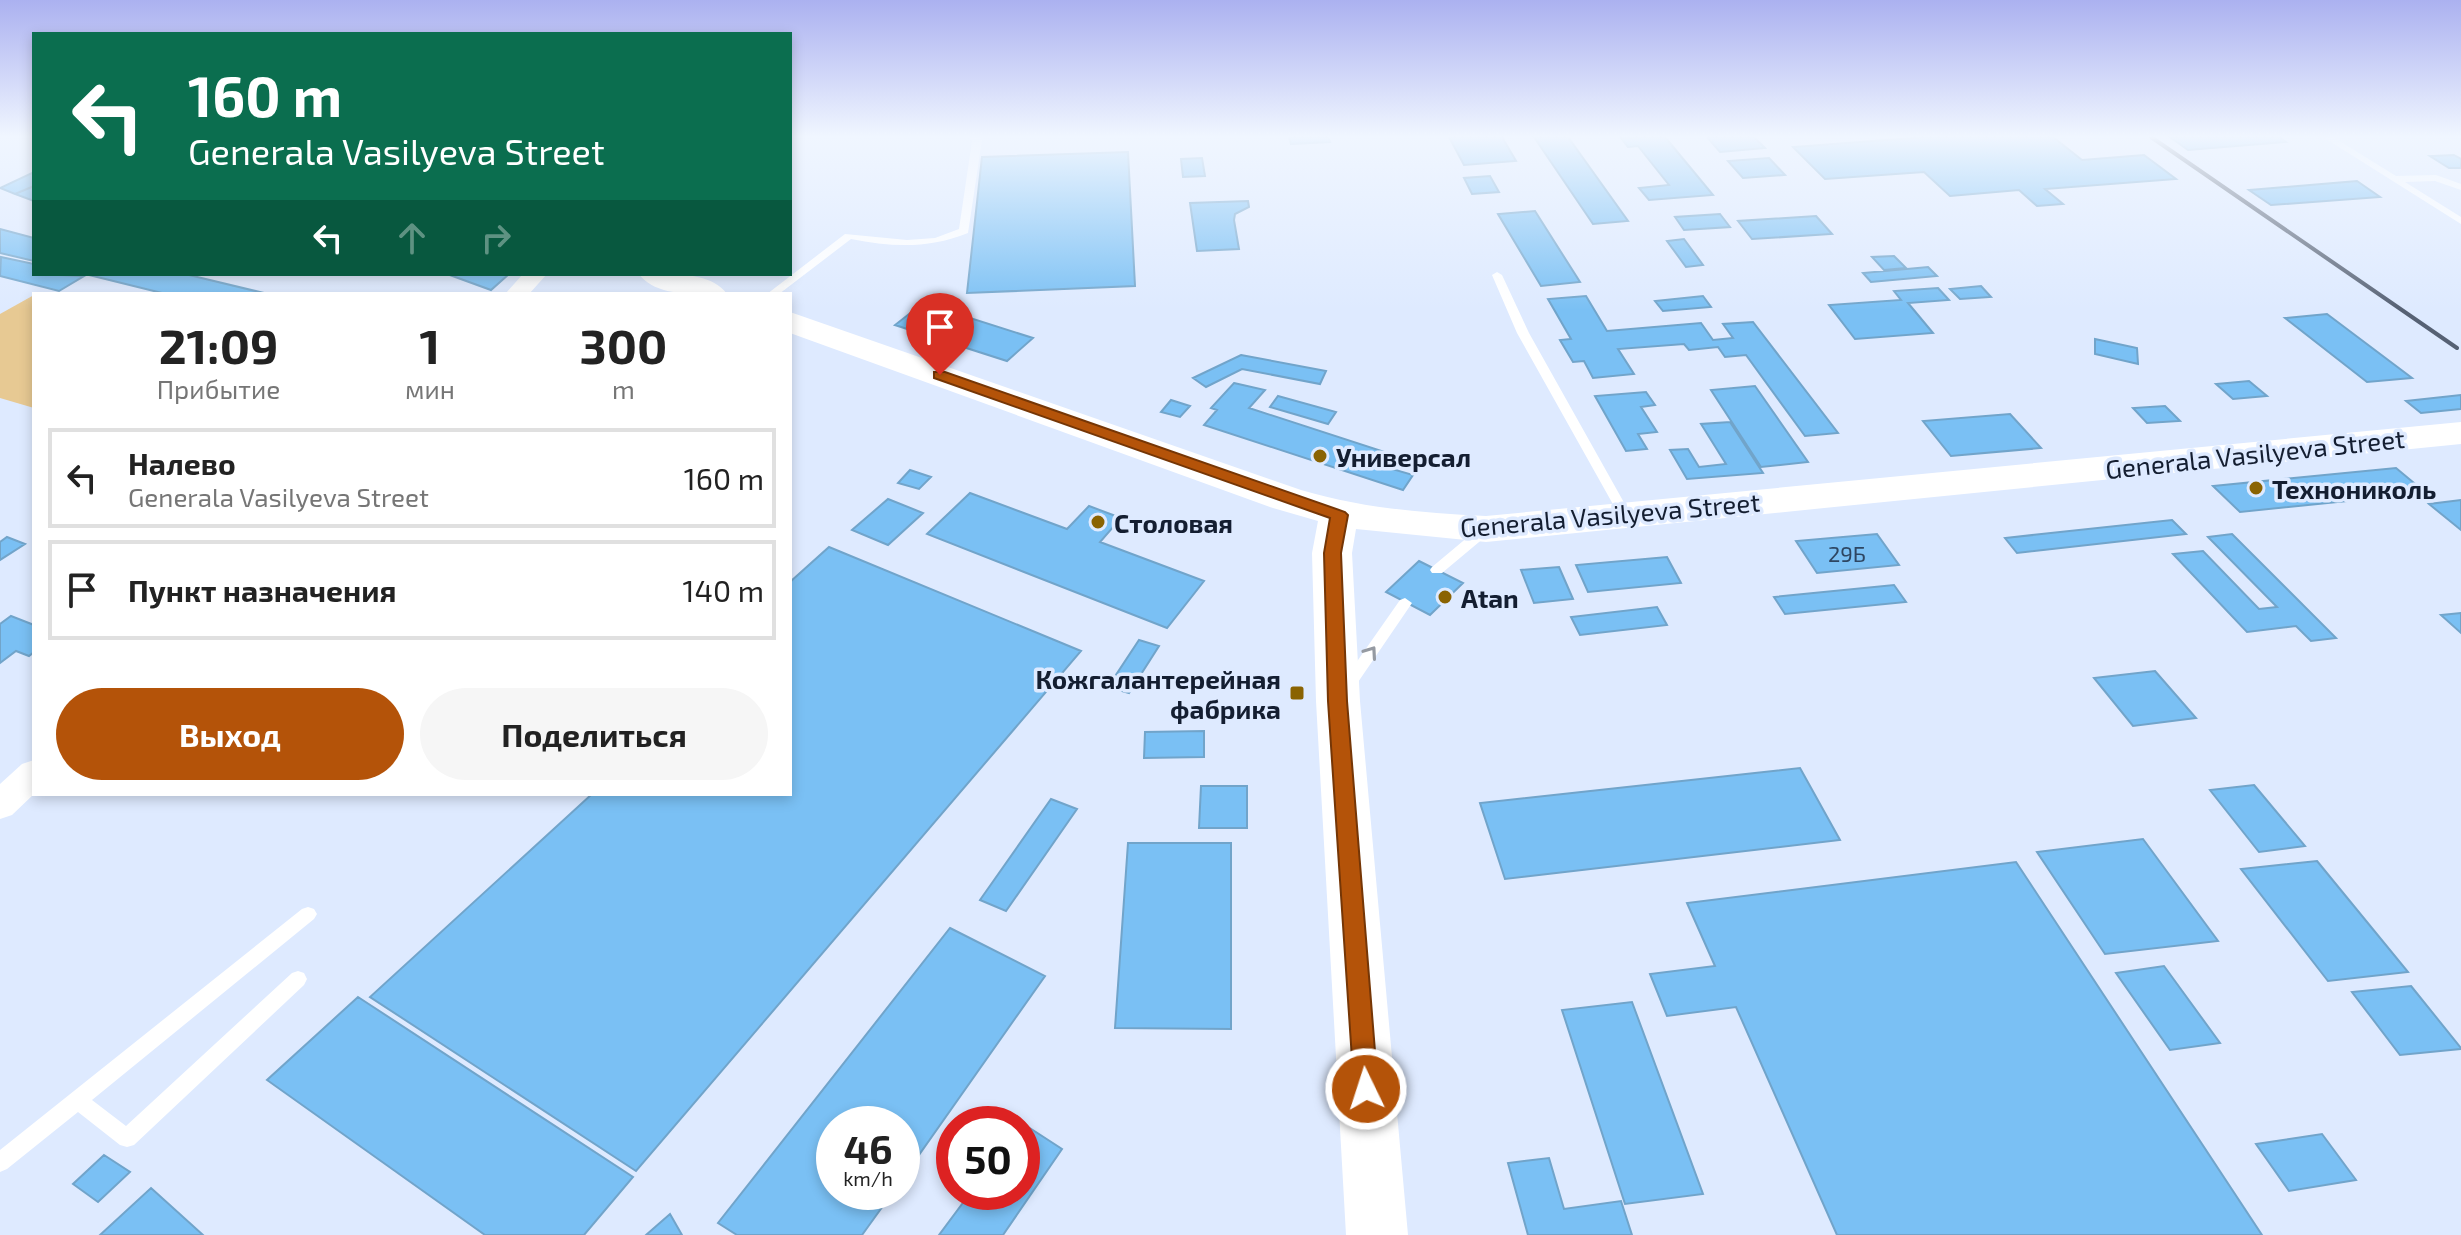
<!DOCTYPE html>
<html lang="ru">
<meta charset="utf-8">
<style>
:root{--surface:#fff;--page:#f6f6f6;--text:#222;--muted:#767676;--line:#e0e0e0;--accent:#b45309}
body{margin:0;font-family:"Exo 2",sans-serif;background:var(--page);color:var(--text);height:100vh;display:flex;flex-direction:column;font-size:30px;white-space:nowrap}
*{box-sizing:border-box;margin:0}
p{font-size:26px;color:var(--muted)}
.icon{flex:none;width:44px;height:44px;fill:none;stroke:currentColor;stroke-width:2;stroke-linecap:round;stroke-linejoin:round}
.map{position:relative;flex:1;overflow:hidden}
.sheet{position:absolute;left:32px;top:292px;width:760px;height:504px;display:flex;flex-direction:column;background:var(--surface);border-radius:0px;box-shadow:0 4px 12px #0003}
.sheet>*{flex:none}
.hud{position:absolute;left:32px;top:32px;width:760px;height:244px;border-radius:0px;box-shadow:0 4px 12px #0003;background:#0b6e4f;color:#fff;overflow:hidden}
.speed{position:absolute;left:816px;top:1106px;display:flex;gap:16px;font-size:40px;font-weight:700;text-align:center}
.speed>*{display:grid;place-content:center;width:104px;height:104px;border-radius:50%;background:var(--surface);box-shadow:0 4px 12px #0003;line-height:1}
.speed small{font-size:20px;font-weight:400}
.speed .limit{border:12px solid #d22;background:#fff;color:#111}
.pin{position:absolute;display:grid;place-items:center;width:68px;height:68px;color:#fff;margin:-82px -34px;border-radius:50% 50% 50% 0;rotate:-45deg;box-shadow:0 0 8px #0007}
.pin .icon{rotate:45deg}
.me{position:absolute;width:88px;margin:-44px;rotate:356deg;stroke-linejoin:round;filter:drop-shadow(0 0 6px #0008)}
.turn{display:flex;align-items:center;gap:28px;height:168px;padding:0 24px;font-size:36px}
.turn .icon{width:104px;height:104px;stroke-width:2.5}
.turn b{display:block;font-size:56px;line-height:68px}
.lanes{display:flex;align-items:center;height:76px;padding:0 24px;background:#0003;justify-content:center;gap:40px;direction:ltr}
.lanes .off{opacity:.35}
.eta{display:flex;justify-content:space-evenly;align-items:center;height:136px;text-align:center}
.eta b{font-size:48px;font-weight:700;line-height:56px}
.cta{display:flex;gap:16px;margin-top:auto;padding:16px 24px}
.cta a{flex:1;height:92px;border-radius:48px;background:var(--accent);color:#fff;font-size:32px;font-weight:700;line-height:92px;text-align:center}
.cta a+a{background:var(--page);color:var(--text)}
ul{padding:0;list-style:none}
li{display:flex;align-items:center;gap:24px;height:100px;margin:0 16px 12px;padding:0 8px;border:4px solid var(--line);border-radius:0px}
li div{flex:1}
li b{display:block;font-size:30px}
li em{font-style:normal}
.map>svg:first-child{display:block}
.green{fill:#e7c993}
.building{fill:#7ac0f4;stroke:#71a4ca;stroke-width:2}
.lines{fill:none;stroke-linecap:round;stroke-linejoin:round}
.lane{fill:#fff;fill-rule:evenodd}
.street{fill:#fff;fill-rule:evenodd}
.secondary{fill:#fff;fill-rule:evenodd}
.rail{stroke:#566174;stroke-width:4}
.oneway{stroke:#959aa2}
.route{fill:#b45309;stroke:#753606;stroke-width:2}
.poi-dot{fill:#8a6302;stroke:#deeaff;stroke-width:3}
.labels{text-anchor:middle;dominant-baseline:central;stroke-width:7;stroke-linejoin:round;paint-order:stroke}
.number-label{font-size:22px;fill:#2e4662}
.street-label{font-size:26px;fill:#141e31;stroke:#deeaff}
.poi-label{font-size:26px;font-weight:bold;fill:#141e31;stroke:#deeaff;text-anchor:start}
</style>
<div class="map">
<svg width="2461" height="1235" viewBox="0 0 2461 1235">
<rect width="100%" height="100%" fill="#deeaff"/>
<path class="green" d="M34 295V408L0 398V314Z"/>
<path class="building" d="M1289 137H1328L1330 142 1291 144Z
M1449 137H1502L1516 161 1464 165Z
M1534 137H1568L1628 221 1593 224Z
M1665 137 1713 195 1649 200 1639 188 1669 185 1638 146 1628 147 1621 138Z
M1707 137H1754L1765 148 1720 152Z
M1925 137H2053L2082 160 2144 155 2176 179 2045 189 2063 204 2037 206 2019 190 1950 196 1924 172 1825 179 1793 147Z
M2170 137H2279L2286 142 2188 150Z
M1128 152 1135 286 967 293 982 157Z
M2454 155 2461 159V168H2449L2430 156Z
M1202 158 1205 176 1183 177 1181 159Z
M1769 158 1785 175 1743 178 1728 161Z
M34 172V186L15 194 0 188Z
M1490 176 1499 192 1472 194 1464 178Z
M2357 181 2380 197 2271 205 2249 190Z
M34 186V201L15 194Z
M1248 201 1249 207 1235 214 1234 220 1239 249 1197 251 1190 203Z
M1535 211 1580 282 1541 286 1498 214Z
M1720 214 1730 227 1684 230 1675 217Z
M1816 216 1832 234 1752 239 1738 221Z
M0 229 34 238V261L0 253Z
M1684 239 1703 265 1686 267 1667 241Z
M1894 256 1906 268 1884 270 1872 257Z
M1 257 34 264V274L84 276 59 291 0 276Z
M1928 267 1937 276 1871 282 1863 273Z
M85 274H185L268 294H166Z
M447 274H509L491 290Z
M1981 286 1991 297 1960 299 1950 289Z
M1938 288 1949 300 1908 303 1933 333 1855 339 1829 305 1901 300 1894 291Z
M1586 296 1607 331 1701 323 1713 340 1733 338 1723 324 1753 322 1838 433 1805 436 1746 355 1725 357 1718 347 1689 350 1684 344 1618 349 1634 374 1593 378 1584 361 1573 362 1560 340 1571 339 1548 299Z
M1703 296 1711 307 1663 311 1655 301Z
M923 303 1033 338 1007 361 895 325Z
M2327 314 2412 378 2367 382 2285 318Z
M2095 339 2137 348 2138 364 2095 354Z
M1241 355 1326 371 1320 384 1242 369 1206 387 1193 378Z
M2249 381 2267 396 2233 399 2216 384Z
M1234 383 1265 390 1249 408 1400 457 1392 469 1413 475 1403 490 1204 425 1217 410 1211 408Z
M1755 386 1808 462 1761 467 1711 390Z
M1646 392 1655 405 1641 407 1657 432 1638 434 1647 449 1626 451 1595 396Z
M2461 395V409L2421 413 2406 401Z
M1278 396 1336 412 1328 424 1270 407Z
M1171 400 1190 406 1180 417 1161 412Z
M2165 406 2180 421 2147 423 2133 408Z
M2010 414 2041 448 1951 456 1923 421Z
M1730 422 1763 473 1687 479 1670 450 1688 449 1699 467 1726 464 1701 424Z
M2396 468 2426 493 2240 512 2213 486Z
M910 470 931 477 919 489 898 483Z
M970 493 1067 529 1089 506 1121 518 1100 542 1204 581 1167 628 927 534Z
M888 499 923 513 888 545 852 530Z
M2461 500V530L2429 504Z
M2172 520 2186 534 2017 553 2005 538Z
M1877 534 1899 565 1817 573 1796 541Z
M2232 534 2336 638 2311 641 2296 626 2247 632 2173 554 2203 551 2259 609 2277 607 2208 537Z
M7 537 25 544 0 560V542Z
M829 547 1081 651 636 1171 370 997 592 794H790V582Z
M1667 557 1681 583 1588 592 1576 565Z
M1419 561 1463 583 1430 615 1386 592Z
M1559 567 1573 599 1534 603 1521 570Z
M1894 585 1906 602 1785 614 1774 597Z
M1657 607 1667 625 1580 635 1571 617Z
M2461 613V633L2441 615Z
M11 616 34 625V652L29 656 16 651 0 663V624Z
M1139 640 1159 646 1129 693 1108 687Z
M2155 671 2196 718 2133 726 2094 678Z
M1204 731V757L1144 758 1145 732Z
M1800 768 1840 840 1505 879 1480 803Z
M2254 785 2305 846 2259 852 2210 790Z
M1201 786H1247V828H1199Z
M1051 799 1077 809 1006 911 980 900Z
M2143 839 2218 941 2105 954 2037 852Z
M1128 843H1231V1029L1115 1028Z
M2317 861 2408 972 2328 981 2241 869Z
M2016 862 2262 1235H1837L1736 1007 1667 1016 1650 974 1715 966 1687 903Z
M950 928 1045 976 902 1179V1124H834V1192H893L862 1235H737L718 1223Z
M2164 966 2220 1043 2170 1050 2116 973Z
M2411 986 2461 1048V1049L2400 1055 2352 992Z
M358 997 633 1177 584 1235H485L267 1080Z
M1632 1002 1703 1194 1625 1204 1562 1010Z
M1022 1123 1062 1149 1003 1235H939L971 1192H1022Z
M2322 1134 2356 1180 2289 1191 2256 1144Z
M104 1155 130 1172 98 1202 73 1184Z
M1549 1158 1564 1209 1621 1201 1632 1235H1528L1508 1163Z
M151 1188 203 1235H100Z
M670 1214 682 1235H646Z"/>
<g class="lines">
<path class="lane" d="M970 137H979L982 140 968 233C928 249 892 247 851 239L779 294H767L845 234 907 240 935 238 959 229 972 141Z
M2323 137H2333L2396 176 2436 175 2461 184V190L2435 181 2405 182 2461 217V224Z
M1497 272 1502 275 1529 333 1631 515 1630 518 1625 519 1619 515 1517 333 1492 275Z
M1486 525 1491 526 1493 529 1491 532 1442 573H1432L1430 570 1432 567 1481 526Z
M1405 598 1412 603 1410 606 1354 688H1344L1342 684 1344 680 1400 600Z
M308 907 314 909 317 914 314 919 92 1100 126 1126 292 973 298 971 304 973 307 979 304 985 134 1145 127 1147 120 1145 78 1112 7 1169 0 1172V1150L302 909Z"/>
<path class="street" d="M523 274H547L529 294H505Z
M34 760V794L12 815 0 819V784L22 764Z"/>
<path class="secondary" d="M639 274C665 274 710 270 727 294 701 294 656 298 639 274Z
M790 312 1301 490C1361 508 1423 513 1486 516L2461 422V444L1486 542 1356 529 1352 553 1360 701 1408 1235H1346L1316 701 1312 553 1318 521 1273 508 790 333Z"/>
<path class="rail" d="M2151 137 2457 348"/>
</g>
<defs><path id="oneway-chevron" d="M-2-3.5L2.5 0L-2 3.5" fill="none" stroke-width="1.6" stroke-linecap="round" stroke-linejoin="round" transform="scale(2)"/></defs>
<use class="oneway" href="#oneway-chevron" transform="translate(1371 652) rotate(-55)"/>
<linearGradient id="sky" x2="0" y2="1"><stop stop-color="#abb1f0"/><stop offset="0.44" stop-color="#f0f6ff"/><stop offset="1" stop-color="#f0f6ff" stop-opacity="0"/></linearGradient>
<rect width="2461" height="310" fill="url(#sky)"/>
<path class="route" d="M934 372H945L1345 512 1348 515 1341 553 1347 701 1378 1089 1375 1097 1366 1101 1357 1097 1354 1089 1328 701 1324 553 1330 518 934 378Z"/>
<g class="poi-dot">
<circle cx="1320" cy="456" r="8"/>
<circle cx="2256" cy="488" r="8"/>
<circle cx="1098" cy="522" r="8"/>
<circle cx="1445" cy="597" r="8"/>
<rect x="1289" y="685" width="16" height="16" rx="4"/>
</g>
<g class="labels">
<g class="number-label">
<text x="1847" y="553">29Б</text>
</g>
<g class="street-label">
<text transform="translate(2255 453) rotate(-6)">Generala Vasilyeva Street</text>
<text transform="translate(1610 514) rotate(-5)">Generala Vasilyeva Street</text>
</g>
<g class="poi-label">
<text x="1336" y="456">Универсал</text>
<text x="2272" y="488">Технониколь</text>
<text x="1114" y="522">Столовая</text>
<text x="1461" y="597">Atan</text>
<text x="1281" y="678" text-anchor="end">Кожгалантерейная<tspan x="1281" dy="30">фабрика</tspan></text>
</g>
</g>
</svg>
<div class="speed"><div>46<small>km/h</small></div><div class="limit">50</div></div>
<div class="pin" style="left:940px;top:375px;background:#d93025"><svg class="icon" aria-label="arrive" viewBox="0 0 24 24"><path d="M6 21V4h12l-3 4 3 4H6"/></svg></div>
<svg class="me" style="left:1366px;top:1089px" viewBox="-20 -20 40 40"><circle r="17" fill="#b45309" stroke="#fff" stroke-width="3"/><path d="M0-11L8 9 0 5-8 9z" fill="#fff"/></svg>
<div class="hud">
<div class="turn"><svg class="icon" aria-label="left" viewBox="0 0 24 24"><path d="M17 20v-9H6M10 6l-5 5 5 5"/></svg><div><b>160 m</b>Generala Vasilyeva Street</div></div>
<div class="lanes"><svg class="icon" aria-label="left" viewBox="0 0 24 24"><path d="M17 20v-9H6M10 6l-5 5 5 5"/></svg><svg class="icon off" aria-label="ahead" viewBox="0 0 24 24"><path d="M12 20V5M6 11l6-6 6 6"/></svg><svg class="icon off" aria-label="right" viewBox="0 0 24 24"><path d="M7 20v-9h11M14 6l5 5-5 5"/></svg></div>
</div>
<section class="sheet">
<div class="eta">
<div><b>21:09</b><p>Прибытие</p></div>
<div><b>1</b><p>мин</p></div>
<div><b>300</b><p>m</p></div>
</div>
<ul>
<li><svg class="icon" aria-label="left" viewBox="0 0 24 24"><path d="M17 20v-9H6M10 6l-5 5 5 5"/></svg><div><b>Налево</b><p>Generala Vasilyeva Street</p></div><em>160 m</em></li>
<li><svg class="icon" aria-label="arrive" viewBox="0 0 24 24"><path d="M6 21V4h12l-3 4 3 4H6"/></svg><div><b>Пункт назначения</b></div><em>140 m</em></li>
</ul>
<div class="cta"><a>Выход</a><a>Поделиться</a></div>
</section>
</div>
